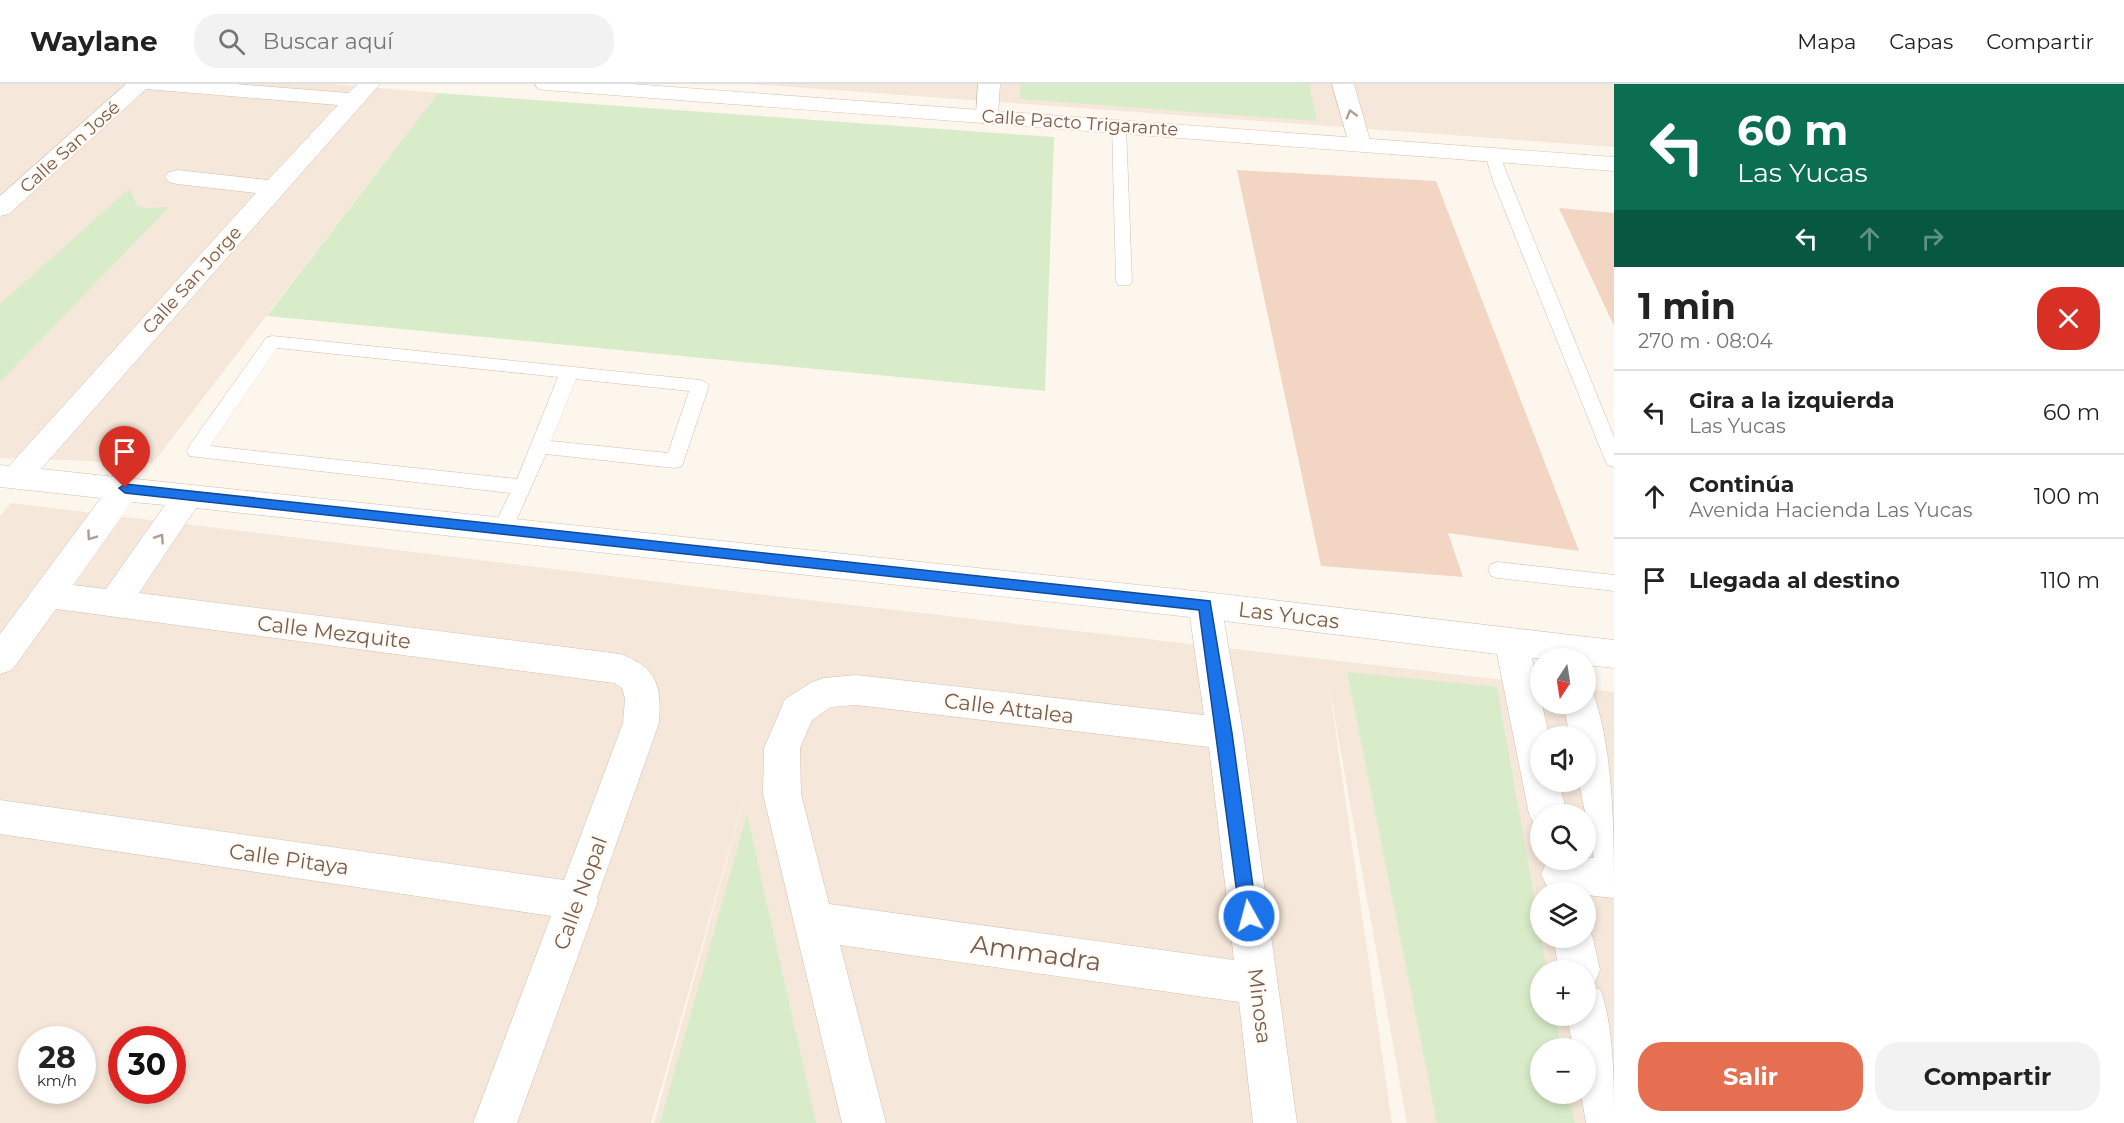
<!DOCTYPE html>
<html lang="es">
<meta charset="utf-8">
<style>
:root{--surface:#fff;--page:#f2f2f2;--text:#222;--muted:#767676;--line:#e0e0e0;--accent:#e76f51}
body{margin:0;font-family:Montserrat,sans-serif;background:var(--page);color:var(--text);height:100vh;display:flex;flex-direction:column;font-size:22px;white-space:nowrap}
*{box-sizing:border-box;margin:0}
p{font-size:20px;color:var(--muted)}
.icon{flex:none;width:33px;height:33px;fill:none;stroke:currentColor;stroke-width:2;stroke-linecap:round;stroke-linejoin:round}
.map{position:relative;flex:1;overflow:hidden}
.panel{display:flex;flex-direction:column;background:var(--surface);width:510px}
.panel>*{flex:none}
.hud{background:#0b6e4f;color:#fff;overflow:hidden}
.needle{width:39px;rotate:192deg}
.buttons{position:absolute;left:1530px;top:564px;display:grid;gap:12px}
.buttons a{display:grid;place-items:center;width:66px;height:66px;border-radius:50%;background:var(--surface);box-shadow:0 3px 9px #0003;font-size:30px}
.speed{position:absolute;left:18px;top:942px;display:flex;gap:12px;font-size:30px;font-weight:700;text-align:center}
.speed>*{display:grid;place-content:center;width:78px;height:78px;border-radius:50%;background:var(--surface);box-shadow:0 3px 9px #0003;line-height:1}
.speed small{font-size:15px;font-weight:400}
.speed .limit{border:9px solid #d22;background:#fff;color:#111}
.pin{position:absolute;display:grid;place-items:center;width:51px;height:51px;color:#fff;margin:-62px -26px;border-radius:50% 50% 50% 0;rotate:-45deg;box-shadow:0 0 6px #0007}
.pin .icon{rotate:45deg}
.me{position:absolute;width:66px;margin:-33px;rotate:353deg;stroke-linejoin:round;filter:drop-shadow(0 0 4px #0008)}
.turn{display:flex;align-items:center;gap:21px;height:126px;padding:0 24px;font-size:27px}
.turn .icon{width:78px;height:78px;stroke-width:2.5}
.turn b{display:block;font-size:42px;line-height:51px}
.lanes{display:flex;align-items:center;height:57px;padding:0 24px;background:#0003;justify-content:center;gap:30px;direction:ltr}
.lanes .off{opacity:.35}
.round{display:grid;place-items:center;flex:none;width:63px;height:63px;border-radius:24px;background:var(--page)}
.head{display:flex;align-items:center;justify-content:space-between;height:102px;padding:0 24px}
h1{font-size:36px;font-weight:700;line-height:45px}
.action{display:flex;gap:12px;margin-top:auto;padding:12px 24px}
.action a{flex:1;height:69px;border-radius:24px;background:var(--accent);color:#fff;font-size:24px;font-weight:700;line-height:69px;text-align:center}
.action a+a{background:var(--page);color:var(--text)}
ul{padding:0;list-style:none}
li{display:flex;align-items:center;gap:18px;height:84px;padding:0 24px;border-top:2px solid var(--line)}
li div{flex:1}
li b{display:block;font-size:22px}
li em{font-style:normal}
header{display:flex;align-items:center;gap:36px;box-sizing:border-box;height:84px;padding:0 30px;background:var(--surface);border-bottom:2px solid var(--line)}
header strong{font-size:28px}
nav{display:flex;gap:33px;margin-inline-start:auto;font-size:21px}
.search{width:420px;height:54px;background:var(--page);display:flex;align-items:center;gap:15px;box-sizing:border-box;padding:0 21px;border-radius:24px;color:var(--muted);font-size:22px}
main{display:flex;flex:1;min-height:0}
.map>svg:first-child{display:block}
.residential{fill:#f5e8da;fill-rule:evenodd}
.green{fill:#d8ecc9}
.building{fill:#f3d5c3}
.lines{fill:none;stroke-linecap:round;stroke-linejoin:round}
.lane-casing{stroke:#d1beb0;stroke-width:1}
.street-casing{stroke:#d1beb0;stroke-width:1}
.secondary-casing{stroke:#d6c0b0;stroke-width:1}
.lane{fill:#fff;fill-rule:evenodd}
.street{fill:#fff;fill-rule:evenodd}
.secondary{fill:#fff;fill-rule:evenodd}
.oneway{stroke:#af9d94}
.route{fill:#1a73e8;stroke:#114b97;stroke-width:1.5}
.labels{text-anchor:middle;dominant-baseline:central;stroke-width:4.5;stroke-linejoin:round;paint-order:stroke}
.far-street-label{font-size:18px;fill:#7a5c4d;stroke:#fffaf3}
.street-label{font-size:21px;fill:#7a5c4d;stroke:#fffaf3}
.near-street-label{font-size:26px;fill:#7a5c4d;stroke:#fffaf3}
</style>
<header>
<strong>Waylane</strong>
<div class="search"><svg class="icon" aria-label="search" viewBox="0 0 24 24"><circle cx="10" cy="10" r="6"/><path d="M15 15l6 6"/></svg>Buscar aquí</div>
<nav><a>Mapa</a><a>Capas</a><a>Compartir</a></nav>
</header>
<main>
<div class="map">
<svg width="1614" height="1039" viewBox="0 0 1614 1039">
<rect width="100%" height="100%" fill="#fdf6ec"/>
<path class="residential" d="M0 0H332L438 9 153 379 0 374Z
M752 0H1614V63Z
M11 419 799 515 1540 600V620H1586V605L1614 608V1039H1407L1329 602 1392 1039H654L750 693 651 1039H0V432ZM1540 652H1586V698H1540ZM1540 730H1586V776H1540ZM1540 808H1586V854H1540ZM1540 886H1586V932H1540ZM32 956H82V1006H32ZM122 956H172V1006H122ZM1540 964H1586V1010H1540Z"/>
<path class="green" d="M1020 0H1309L1317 37 1020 15Z
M438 9 1054 53 1045 307 267 232Z
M130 104 136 121 146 124 169 123 0 298V220Z
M1347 588 1497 603 1547 886H1540V932H1555L1561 964H1540V1010H1569L1575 1039H1437Z
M747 730 816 1039H660Z"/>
<path class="building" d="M1237 86 1436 97 1579 467 1448 449 1463 493 1321 482Z
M1559 124 1614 129V242Z"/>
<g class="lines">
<g class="lane-casing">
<path id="lane" d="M1119 38 1126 42 1132 197 1130 201H1118L1116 197 1112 42Z
M1492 66 1499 70 1614 353V383L1607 381 1605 376 1493 97 1485 70Z
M272 252 700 296 706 298 709 302 682 382 675 384 546 370 512 446 509 451 502 454 495 451 492 446 510 409 189 372 187 367 189 362 266 254ZM277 264 558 293 517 395 210 362ZM576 295 689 307 668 369 551 357Z
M1498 478 1614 491V507L1498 494 1491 492 1488 486 1491 480Z"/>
</g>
<g class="street-casing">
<path id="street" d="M126 0H235L349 9 357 0H380L41 385 1205 508 1614 556V584L1586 581V574H1532L1549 652H1540V698H1559L1567 730H1540V745L1535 742 1529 730 1497 570 1224 537 1243 649 1297 1039H1253L1239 918 840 861 886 1039H842L763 710 764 664 785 615 812 598 824 594 856 591 1204 631 1190 533 196 424 139 509 620 570C657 583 662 602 659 639L597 814 598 817 517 1039H473L551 832 0 750V716L564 796 623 639 625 615 622 604 614 599 56 525 12 586 0 590V550L101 414 0 403V381L9 382 256 109 177 100 169 98 165 93 169 88 177 86 268 96 338 21 146 5 9 130 0 132V112ZM132 418 165 421 106 505 73 501ZM856 621 1209 663 1234 876 829 820 801 710 800 664 812 636 831 623Z
M978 0H1000L998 32 995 37 987 39 979 37 976 32Z
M1332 0H1354L1371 60 1368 65 1360 67 1352 65 1349 60Z
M1586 606 1593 609C1614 667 1614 751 1614 814L1586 811V808H1561L1547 803 1541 790 1547 777 1551 776 1594 774 1579 698H1586V652H1570L1563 620H1586Z
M1586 839 1593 854 1600 886 1594 901 1590 902 1601 906C1614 948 1614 994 1614 1039H1586L1581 1010H1586V964H1573L1567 932H1586V886H1559L1553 854H1586Z"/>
</g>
<g class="secondary-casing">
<path id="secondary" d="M535 0H632L1614 73V87L546 6 538 5Z"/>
</g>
<use href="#lane" class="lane"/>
<use href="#street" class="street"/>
<use href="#secondary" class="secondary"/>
</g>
<defs><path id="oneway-chevron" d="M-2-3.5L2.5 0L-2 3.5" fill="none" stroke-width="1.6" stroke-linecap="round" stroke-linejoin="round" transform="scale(1.5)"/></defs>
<g class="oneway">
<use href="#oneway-chevron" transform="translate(1351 30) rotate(-106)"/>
<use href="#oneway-chevron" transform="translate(91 452) rotate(125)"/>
<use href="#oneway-chevron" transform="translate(160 454) rotate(-56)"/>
</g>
<path class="route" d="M125 400 1210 517 1232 649 1257 832 1255 837 1249 840 1243 837 1240 832 1199 526 125 409 119 404Z"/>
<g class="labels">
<g class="far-street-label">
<text transform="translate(1080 39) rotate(4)">Calle Pacto Trigarante</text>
<text transform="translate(70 63) rotate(-42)">Calle San José</text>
<text transform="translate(192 196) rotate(-48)">Calle San Jorge</text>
</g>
<g class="street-label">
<text transform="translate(1289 531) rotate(7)">Las Yucas</text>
<text transform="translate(334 548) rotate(7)">Calle Mezquite</text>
<text transform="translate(1009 624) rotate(7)">Calle Attalea</text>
<text transform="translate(289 775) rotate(8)">Calle Pitaya</text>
<text transform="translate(580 809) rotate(-70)">Calle Nopal</text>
<text transform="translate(1260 922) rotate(83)">Minosa</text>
</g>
<g class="near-street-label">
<text transform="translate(1036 869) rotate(8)">Ammadra</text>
</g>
</g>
</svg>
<div class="buttons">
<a><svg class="needle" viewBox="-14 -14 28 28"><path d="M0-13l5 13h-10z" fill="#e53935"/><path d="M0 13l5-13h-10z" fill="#767676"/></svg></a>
<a><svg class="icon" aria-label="sound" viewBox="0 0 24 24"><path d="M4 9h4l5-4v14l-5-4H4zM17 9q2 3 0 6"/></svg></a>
<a><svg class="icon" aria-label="search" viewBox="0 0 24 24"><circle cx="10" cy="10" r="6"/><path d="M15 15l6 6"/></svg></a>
<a><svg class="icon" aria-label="layers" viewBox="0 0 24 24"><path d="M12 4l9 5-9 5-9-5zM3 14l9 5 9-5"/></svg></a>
<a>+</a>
<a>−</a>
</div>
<div class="speed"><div>28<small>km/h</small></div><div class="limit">30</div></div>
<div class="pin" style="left:125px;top:404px;background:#d93025"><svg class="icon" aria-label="arrive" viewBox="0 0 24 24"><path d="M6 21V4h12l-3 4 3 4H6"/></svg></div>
<svg class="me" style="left:1249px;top:832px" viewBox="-20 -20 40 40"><circle r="17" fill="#1a73e8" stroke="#fff" stroke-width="3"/><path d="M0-11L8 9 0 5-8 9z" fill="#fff"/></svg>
</div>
<section class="panel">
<div class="hud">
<div class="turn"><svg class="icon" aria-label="left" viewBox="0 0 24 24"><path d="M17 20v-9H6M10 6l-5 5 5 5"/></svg><div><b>60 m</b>Las Yucas</div></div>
<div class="lanes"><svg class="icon" aria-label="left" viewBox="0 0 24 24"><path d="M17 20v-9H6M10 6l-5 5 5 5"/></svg><svg class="icon off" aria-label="ahead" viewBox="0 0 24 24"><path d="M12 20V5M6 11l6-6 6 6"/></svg><svg class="icon off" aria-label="right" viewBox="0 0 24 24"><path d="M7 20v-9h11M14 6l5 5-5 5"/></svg></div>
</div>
<div class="head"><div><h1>1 min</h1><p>270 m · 08:04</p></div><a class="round" style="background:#d93025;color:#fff"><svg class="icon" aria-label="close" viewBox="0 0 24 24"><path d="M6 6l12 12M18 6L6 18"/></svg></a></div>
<ul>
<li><svg class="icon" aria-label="left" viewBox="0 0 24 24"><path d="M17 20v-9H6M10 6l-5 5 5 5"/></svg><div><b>Gira a la izquierda</b><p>Las Yucas</p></div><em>60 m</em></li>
<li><svg class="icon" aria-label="ahead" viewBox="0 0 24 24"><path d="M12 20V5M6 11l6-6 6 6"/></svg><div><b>Continúa</b><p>Avenida Hacienda Las Yucas</p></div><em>100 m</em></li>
<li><svg class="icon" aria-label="arrive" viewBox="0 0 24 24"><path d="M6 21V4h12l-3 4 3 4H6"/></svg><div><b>Llegada al destino</b></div><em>110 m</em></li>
</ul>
<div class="action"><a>Salir</a><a>Compartir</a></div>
</section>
</main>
